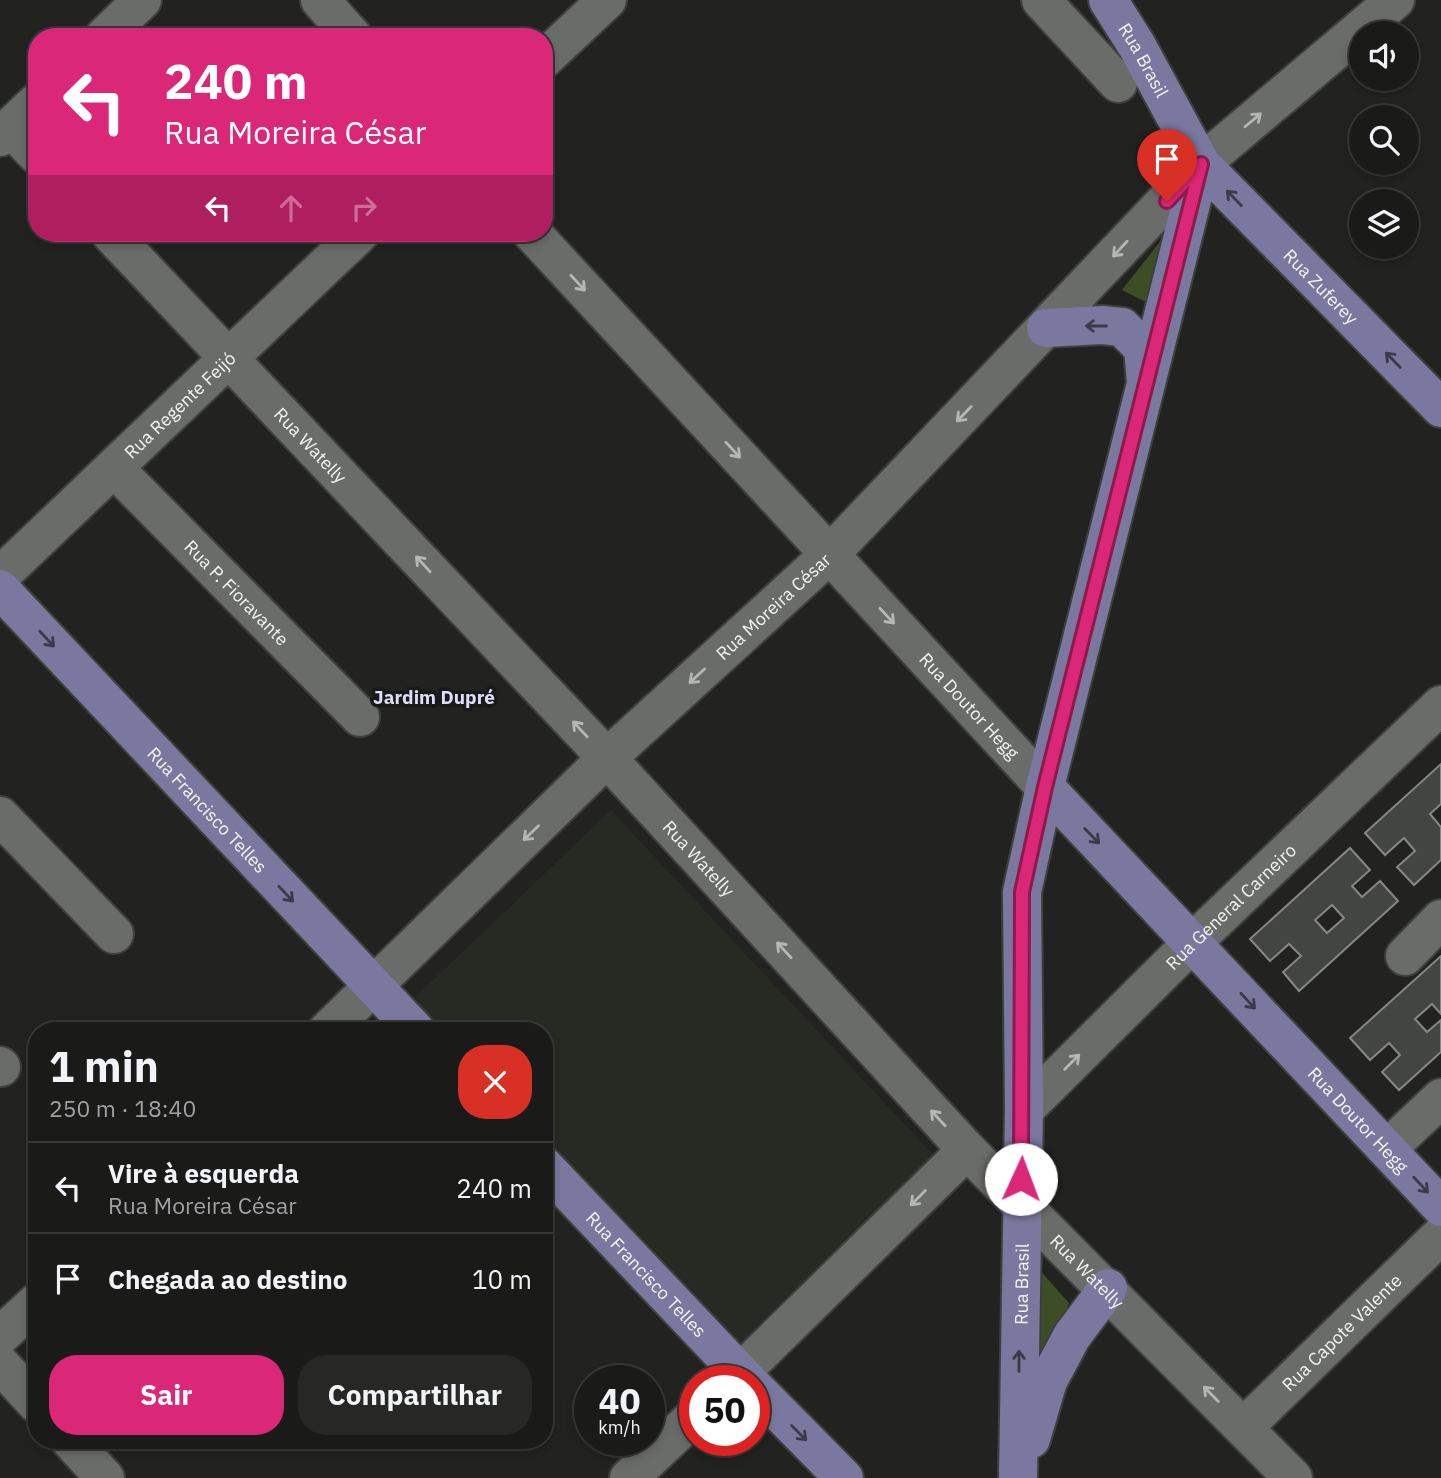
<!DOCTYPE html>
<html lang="pt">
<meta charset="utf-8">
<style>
:root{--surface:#1a1a19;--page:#272726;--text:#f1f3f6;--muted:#9fa1a2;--line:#383838;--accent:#db2777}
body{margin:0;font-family:"IBM Plex Sans",sans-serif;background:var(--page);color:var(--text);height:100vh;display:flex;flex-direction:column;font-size:26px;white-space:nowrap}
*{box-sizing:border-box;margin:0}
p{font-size:23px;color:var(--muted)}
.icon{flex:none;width:38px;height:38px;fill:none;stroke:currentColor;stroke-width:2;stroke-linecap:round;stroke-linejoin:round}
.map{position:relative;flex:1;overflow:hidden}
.details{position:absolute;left:28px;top:1022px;width:525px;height:427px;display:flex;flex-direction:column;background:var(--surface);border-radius:28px;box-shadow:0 4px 10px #0003,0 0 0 2px var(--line)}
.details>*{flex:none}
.top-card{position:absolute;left:28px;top:28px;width:525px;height:214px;border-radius:28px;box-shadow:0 4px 10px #0003,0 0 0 2px var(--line);background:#db2777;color:#fff;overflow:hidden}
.buttons{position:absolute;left:1349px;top:21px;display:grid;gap:14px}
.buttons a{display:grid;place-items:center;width:70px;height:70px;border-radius:50%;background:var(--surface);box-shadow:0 4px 10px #0003,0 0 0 2px var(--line);font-size:35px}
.speed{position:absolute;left:574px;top:1365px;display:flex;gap:14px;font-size:35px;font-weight:700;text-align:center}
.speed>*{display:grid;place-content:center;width:91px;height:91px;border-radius:50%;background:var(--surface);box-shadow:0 4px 10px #0003,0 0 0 2px var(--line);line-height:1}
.speed small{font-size:18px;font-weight:400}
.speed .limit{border:10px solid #d22;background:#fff;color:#111}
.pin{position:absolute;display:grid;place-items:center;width:60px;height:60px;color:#fff;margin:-72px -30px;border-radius:50% 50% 50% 0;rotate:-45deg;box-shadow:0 0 7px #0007}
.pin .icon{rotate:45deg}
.me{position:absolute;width:77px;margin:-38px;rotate:2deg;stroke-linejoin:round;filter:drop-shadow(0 0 5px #0008)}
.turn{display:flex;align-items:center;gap:24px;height:147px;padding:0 21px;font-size:32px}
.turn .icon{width:91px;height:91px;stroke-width:2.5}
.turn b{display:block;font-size:49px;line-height:60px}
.lanes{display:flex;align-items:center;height:66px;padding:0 21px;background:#0003;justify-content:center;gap:35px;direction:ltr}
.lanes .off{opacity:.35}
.round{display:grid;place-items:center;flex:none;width:74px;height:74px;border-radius:28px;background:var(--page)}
.summary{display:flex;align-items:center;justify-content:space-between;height:119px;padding:0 21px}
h1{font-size:42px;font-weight:700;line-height:52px}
.cta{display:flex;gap:14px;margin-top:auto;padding:14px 21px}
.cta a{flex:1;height:80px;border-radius:28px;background:var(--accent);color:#fff;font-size:28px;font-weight:700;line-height:80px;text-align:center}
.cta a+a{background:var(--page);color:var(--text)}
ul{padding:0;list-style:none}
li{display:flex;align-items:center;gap:21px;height:91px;padding:0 21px;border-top:2px solid var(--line)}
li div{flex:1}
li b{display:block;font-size:26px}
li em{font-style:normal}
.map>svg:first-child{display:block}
.built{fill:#262a22}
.green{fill:#3d4e26}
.building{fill:#434542;stroke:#878885;stroke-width:2;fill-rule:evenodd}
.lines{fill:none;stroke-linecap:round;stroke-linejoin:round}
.minor-casing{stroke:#3f403e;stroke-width:42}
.major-casing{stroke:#3f403e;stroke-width:42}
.minor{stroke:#6a6c69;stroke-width:38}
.major{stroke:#7a789e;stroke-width:38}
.oneway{stroke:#b6b7b5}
.oneway2{stroke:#3b3b47}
.route-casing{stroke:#8e194d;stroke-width:18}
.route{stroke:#db2777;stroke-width:12}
.labels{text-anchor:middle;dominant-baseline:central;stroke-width:7;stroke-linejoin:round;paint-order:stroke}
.street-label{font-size:18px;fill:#f4f5f3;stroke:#191a18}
.neighbourhood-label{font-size:19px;font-weight:bold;fill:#ddddfa;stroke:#191a18}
</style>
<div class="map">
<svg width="1441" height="1478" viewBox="0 0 1441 1478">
<rect width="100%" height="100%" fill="#222321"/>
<path class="built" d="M611 810 940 1162 736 1353 544 1147V1031H436L410 1002Z"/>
<path class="green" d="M1170 229 1148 303 1122 290Z
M1028 1257 1069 1303 1030 1392Z"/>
<path class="building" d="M1441 764V804L1430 814 1441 827V860L1414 885 1397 867 1415 851 1404 838 1385 855 1365 833Z
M1350 848 1370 870 1352 886 1362 897 1380 881 1398 901 1299 991 1283 972 1301 956 1289 944 1270 961 1250 939ZM1332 905 1344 918 1327 933 1315 920Z
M1441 956V1014L1432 1004 1415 1019 1427 1032 1441 1020V1052L1399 1090 1382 1072 1400 1055 1389 1043 1370 1060 1350 1038Z"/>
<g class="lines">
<g class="minor-casing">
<g id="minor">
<path d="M320 0 353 37"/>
<path d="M1041 0 1118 83"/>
<path d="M104 37 142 0"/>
<path d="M544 59 607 0"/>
<path d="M11 128 37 155"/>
<path d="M0 137 37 102"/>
<path id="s1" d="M110 233 607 758 967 1150 1293 1478"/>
<path id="s2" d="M532 233 1045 787"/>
<path id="s3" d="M114 468 360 717"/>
<path id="s4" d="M0 576 360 233"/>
<path d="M0 816 114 934"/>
<path d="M1405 956 1441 919"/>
<path id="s5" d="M327 1031 607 758 830 554 1201 164 1395 0"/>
<path d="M0 1066 1 1067"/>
<path id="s6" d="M1024 1110 1193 942 1441 705"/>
<path d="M1387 1149 1441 1098"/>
<path d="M0 1336 37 1302"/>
<path d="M0 1364 37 1404"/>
<path d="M732 1381 967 1150"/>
<path id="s7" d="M1244 1427 1441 1235"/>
<path d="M70 1440 105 1478"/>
<path d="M629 1478 695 1416"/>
</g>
</g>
<g class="major-casing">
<g id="major">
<path id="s8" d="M1108 0 1137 46 1201 164 1441 408"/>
<path d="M1046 328 1102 325 1122 327 1143 348 1146 383"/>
<path id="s9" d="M0 589 416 1031"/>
<path id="s10" d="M1045 787 1441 1207"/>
<path id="s11" d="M544 1166 748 1381"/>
<path d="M754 1387 844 1478"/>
<path d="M1031 1439 1048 1381 1072 1336 1108 1288"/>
<path id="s12" d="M1018 1478 1024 1110 1022 892 1045 787 1201 164"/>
</g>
</g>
<use href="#minor" class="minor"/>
<use href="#major" class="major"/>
</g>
<defs><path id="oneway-shaft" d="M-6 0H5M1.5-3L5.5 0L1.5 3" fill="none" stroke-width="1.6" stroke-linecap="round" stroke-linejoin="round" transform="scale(1.75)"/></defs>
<g class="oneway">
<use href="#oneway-shaft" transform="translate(1253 120) rotate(-40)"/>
<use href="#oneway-shaft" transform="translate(1120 249) rotate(133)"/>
<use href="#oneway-shaft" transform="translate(578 283) rotate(47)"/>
<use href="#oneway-shaft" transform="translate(964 414) rotate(134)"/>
<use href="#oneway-shaft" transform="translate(733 450) rotate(47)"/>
<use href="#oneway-shaft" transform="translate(423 564) rotate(-133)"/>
<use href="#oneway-shaft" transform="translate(887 616) rotate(47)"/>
<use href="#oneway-shaft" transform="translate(697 676) rotate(137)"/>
<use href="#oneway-shaft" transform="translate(580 729) rotate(-133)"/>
<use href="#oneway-shaft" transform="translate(531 833) rotate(136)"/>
<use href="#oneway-shaft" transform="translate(784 950) rotate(-133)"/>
<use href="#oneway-shaft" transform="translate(1072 1062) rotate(-45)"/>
<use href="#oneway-shaft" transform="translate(938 1118) rotate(-133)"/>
<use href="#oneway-shaft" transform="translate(918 1198) rotate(135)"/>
<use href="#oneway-shaft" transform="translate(1211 1394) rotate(-134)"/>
</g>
<g class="oneway2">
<use href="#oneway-shaft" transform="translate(1234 198) rotate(-134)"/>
<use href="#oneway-shaft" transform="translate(1096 326) rotate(180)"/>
<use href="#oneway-shaft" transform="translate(1393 360) rotate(-134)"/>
<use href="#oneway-shaft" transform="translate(47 639) rotate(47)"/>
<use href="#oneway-shaft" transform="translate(1092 836) rotate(46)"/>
<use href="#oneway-shaft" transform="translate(286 894) rotate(47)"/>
<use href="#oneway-shaft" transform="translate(1248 1001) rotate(47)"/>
<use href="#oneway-shaft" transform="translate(1421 1185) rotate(47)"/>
<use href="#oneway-shaft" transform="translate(1019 1361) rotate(-90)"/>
<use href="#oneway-shaft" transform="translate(799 1433) rotate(45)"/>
</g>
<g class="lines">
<g class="route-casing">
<path id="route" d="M1021 1179 1022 892 1045 787 1201 164 1167 201"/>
</g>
<use href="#route" class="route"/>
</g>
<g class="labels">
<g class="street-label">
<text stroke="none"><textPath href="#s8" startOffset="70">Rua Brasil</textPath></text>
<text stroke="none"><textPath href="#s8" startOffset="360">Rua Zuferey</textPath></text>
<text stroke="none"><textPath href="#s4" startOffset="248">Rua Regente Feijó</textPath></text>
<text stroke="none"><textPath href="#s1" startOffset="292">Rua Watelly</textPath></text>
<text stroke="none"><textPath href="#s3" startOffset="175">Rua P. Fioravante</textPath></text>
<text stroke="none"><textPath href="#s5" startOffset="616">Rua Moreira César</textPath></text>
<text stroke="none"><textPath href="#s2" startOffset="644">Rua Doutor Hegg</textPath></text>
<text stroke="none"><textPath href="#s9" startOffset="303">Rua Francisco Telles</textPath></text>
<text stroke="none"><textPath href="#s1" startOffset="859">Rua Watelly</textPath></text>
<text stroke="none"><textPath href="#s6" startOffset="290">Rua General Carneiro</textPath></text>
<text stroke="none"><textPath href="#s10" startOffset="457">Rua Doutor Hegg</textPath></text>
<text stroke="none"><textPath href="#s1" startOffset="1426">Rua Watelly</textPath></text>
<text stroke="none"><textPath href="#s11" startOffset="149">Rua Francisco Telles</textPath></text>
<text stroke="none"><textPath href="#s12" startOffset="194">Rua Brasil</textPath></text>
<text stroke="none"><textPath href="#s7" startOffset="136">Rua Capote Valente</textPath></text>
</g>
<g class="neighbourhood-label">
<text x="434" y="697">Jardim Dupré</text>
</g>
</g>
</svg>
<div class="buttons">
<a><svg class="icon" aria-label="sound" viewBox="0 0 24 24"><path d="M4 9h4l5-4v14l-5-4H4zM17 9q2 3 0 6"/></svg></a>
<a><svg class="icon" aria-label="search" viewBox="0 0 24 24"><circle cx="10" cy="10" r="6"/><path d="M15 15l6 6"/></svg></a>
<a><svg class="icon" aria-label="layers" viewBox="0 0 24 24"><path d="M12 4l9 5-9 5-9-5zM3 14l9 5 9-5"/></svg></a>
</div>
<div class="speed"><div>40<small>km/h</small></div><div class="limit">50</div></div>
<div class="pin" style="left:1167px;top:201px;background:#d93025"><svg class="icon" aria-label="arrive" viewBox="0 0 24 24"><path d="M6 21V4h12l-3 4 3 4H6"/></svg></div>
<svg class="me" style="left:1021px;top:1179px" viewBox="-20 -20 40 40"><circle r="19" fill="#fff"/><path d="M0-13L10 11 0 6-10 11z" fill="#db2777"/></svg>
<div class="top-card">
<div class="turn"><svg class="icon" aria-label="left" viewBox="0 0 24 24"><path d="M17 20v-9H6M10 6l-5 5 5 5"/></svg><div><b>240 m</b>Rua Moreira César</div></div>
<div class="lanes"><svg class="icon" aria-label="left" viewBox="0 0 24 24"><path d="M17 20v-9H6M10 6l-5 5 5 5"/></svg><svg class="icon off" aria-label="ahead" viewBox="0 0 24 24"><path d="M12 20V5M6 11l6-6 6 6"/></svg><svg class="icon off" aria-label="right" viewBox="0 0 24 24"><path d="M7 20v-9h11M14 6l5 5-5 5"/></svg></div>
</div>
<section class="details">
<div class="summary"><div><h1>1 min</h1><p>250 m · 18:40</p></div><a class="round" style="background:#d93025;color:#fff"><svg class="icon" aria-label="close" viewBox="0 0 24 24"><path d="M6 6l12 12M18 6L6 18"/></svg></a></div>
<ul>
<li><svg class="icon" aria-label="left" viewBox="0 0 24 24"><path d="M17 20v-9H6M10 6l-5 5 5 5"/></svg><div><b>Vire à esquerda</b><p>Rua Moreira César</p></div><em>240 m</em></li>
<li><svg class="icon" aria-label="arrive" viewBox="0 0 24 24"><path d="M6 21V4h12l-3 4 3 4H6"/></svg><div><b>Chegada ao destino</b></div><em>10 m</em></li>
</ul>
<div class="cta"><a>Sair</a><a>Compartilhar</a></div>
</section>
</div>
